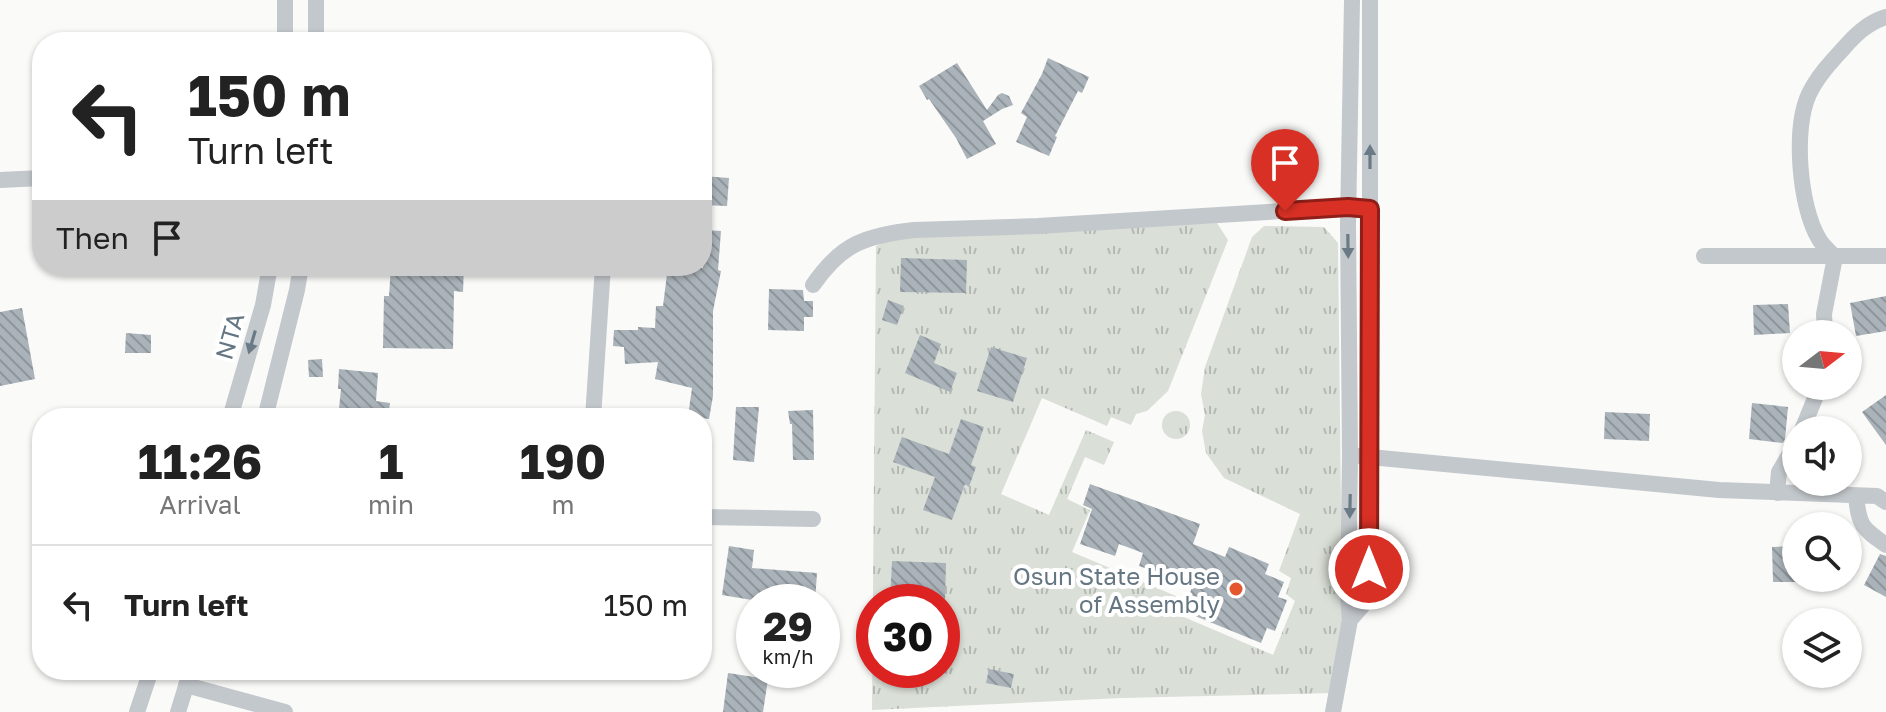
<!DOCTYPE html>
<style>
:root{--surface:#fff;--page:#f2f2f2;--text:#222;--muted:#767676;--line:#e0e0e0}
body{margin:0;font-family:"Golos Text",sans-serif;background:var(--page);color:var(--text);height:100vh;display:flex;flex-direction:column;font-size:30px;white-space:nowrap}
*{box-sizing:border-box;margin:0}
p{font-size:26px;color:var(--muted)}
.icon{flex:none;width:44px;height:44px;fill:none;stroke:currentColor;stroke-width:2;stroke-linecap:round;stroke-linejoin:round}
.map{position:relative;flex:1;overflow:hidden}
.sheet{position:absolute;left:32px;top:408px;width:680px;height:272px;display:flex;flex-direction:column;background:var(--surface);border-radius:32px;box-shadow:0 2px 6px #0004}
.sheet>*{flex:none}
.top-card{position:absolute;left:32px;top:32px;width:680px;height:244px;border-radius:32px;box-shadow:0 2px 6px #0004;background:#fff;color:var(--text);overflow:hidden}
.needle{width:52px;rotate:74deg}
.controls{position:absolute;left:1782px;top:320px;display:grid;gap:16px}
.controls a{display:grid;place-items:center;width:80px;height:80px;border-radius:50%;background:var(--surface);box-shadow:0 2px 6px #0004;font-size:40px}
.speed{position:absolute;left:736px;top:584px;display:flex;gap:16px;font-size:40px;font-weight:700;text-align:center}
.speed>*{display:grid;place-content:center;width:104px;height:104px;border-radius:50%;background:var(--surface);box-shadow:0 2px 6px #0004;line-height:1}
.speed small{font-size:20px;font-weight:400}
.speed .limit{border:12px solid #d22;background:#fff;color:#111}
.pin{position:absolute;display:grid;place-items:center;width:68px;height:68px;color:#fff;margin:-82px -34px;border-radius:50% 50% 50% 0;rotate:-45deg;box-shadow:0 0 8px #0007}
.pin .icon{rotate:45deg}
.me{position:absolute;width:88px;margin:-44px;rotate:0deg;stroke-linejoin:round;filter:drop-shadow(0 0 6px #0008)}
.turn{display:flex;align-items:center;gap:28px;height:168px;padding:0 24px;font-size:36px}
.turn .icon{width:104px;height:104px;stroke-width:2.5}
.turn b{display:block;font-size:56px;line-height:68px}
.then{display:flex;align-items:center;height:76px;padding:0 24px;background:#0003;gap:16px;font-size:30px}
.eta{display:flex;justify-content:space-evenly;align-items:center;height:136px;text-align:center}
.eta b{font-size:48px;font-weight:700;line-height:56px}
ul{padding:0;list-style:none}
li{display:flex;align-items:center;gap:24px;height:120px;padding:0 24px;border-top:2px solid var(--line)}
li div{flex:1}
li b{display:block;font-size:30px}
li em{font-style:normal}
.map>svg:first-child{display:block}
.grass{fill:url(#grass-tufts);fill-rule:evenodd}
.building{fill:url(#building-back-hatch)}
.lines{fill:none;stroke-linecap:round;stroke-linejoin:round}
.minor{stroke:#c3c8cc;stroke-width:16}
.oneway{fill:#6a7a87}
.route-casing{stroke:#8d1f18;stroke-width:20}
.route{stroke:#d93025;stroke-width:14}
.poi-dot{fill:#e4572e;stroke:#fff;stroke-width:3}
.labels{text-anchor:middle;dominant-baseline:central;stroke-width:8;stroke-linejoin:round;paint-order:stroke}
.street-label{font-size:24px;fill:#657683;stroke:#fff}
.poi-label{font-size:24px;fill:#657683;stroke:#fff;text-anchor:end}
</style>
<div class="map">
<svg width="1886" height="712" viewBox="0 0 1886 712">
<defs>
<pattern id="grass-tufts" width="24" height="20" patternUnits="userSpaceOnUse" patternTransform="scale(2)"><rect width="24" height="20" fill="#dadfd7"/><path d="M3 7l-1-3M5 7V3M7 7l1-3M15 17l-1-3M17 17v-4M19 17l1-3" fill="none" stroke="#b4b9b4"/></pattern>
<pattern id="building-back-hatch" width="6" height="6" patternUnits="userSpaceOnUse" patternTransform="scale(2)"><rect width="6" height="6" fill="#aab3b9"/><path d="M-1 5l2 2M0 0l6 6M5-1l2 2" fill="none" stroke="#8e969c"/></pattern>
</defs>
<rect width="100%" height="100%" fill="#fafaf8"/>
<path class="grass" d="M1217 223 1228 240 1168 391 1147 411 1136 414 1131 425 1111 417 1107 426 1042 398 1001 494 1049 515 1086 430 1114 442 1104 465 1085 457 1067 499 1090 510 1072 552 1183 599 1179 615 1273 655 1295 601 1286 594 1291 578 1279 571 1300 514 1224 478 1206 453 1202 431 1205 415 1201 394 1205 367 1252 237 1264 226 1324 227 1338 243 1342 598 1346 610 1334 693 1121 698 872 710 876 246 903 235ZM874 602H942V670H874Z
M1162 425a14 14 0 1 1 28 0a14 14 0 1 1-28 0Z"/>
<path class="building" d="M1048 58 1089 77 1082 93 1078 91 1055 136 1057 137 1049 156 1016 142 1027 117 1021 113 1042 74Z
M957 63 987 110 998 95 1002 93 1009 96 1013 105 1002 109 983 121 996 144 967 159 956 138 929 99 927 100 919 86Z
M702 176 729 178 727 206 702 205Z
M706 230 721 231 718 270 721 271 713 311V396L709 419 688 416 692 388 655 379 658 362 625 364 624 347 613 346 614 330H638V327L655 328 656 306H663L668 266 703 268Z
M901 258 967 260 966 293 900 292Z
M391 266H464L463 292 454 291 453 349 383 348 384 296H389Z
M769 289 803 290 804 301H813V317H804V331L768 330Z
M1886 296V331L1856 336 1850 303Z
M888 300 904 306 897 325 882 320Z
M1788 304 1790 333 1754 335 1753 305Z
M22 308 35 379 0 386V312Z
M126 333 151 335V353H125Z
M920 335 941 344 934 363 957 373 950 392 905 373Z
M991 347 1027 358 1013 402 977 391Z
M322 359 323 377H309L308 360Z
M339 369 378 373 376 401 390 403 388 418H338L341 389H338Z
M1886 395V445L1862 412Z
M1752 403 1788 407 1785 439 1783 443 1749 439Z
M736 407H759L754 462 733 460Z
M813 410 814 460H793L792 424H790L788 411Z
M1605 412 1650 414 1649 441 1604 439Z
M961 419 984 427 971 465 976 467 969 487 965 484 952 520 923 510 935 477 893 462 902 437 949 454Z
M1090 484 1200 524 1193 544 1225 557 1229 547 1269 564 1265 574 1284 582 1278 597 1287 600 1275 631 1267 628 1261 643 1183 611 1193 585 1139 566 1143 553 1119 544 1115 556 1080 544 1092 509 1083 505Z
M729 546 754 550 752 568 817 573 815 602H764L722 595Z
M1796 546V582H1773L1772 547Z
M1880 554 1886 556V597L1864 585Z
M892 561 946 563 945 602H890Z
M989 669 1014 674 1011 688 986 683Z
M728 673 768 679 763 712H723Z"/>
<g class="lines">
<path class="minor" d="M285 42V0
M316 42V0
M0 180 42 178
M1704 256H1886
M813 285C842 243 865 236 914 230L1038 226 1348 207 1359 208
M1825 334 1824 314 1835 257C1830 252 1823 246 1819 239 1799 206 1793 128 1809 94 1817 77 1830 63 1842 50 1855 35 1867 23 1886 17
M230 418 263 305 270 266
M265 418 297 290 301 266
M593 418 603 266
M1802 430 1820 386
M1359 456 1719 490 1877 496 1886 502
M1777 493 1779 472 1796 443
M1856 496C1859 526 1862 528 1886 545
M702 517 813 519
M1350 620 1370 597V0
M186 685 285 712
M137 712 151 670
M178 712 191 670
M1333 712 1350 620 1348 598 1350 455 1348 224 1352 0"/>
</g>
<defs><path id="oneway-solid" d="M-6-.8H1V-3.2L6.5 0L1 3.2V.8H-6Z" transform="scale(2)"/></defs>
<g class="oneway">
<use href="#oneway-solid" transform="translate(1370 157) rotate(-90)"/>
<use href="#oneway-solid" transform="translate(1348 246) rotate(89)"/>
<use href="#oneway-solid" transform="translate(252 342) rotate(106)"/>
<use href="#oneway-solid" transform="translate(1350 506) rotate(91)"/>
</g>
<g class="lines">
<g class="route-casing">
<path id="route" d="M1285 211 1348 207 1370 209 1369 569"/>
</g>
<use href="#route" class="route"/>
</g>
<circle class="poi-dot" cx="1236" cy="589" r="8"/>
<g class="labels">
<g class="street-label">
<text transform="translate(229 336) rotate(-74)">NTA</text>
</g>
<g class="poi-label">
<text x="1220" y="575">Osun State House<tspan x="1220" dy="28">of Assembly</tspan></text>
</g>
</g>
</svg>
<div class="controls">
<a><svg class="needle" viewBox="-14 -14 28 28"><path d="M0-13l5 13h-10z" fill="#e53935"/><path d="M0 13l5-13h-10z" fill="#767676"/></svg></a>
<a><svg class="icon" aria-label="sound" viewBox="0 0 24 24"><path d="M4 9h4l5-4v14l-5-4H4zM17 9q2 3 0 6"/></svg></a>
<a><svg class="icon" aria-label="search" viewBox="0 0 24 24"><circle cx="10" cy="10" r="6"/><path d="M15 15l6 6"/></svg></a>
<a><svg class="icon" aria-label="layers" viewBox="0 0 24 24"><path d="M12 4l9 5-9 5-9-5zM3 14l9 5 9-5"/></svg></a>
</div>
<div class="speed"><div>29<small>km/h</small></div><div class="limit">30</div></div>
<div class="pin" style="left:1285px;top:211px;background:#d93025"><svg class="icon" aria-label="arrive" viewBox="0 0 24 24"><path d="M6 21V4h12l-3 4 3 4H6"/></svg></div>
<svg class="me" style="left:1369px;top:569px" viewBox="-20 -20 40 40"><circle r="17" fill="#d93025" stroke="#fff" stroke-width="3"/><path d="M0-11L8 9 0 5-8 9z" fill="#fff"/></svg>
<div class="top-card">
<div class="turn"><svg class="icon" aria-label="left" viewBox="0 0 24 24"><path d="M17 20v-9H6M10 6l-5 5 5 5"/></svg><div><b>150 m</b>Turn left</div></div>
<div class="then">Then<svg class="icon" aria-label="arrive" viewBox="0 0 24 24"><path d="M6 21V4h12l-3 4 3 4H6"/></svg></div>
</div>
<section class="sheet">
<div class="eta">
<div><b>11:26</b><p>Arrival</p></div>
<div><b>1</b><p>min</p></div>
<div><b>190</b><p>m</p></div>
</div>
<ul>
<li><svg class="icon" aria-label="left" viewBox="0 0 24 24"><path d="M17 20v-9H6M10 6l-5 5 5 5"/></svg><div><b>Turn left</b></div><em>150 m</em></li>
</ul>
</section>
</div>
